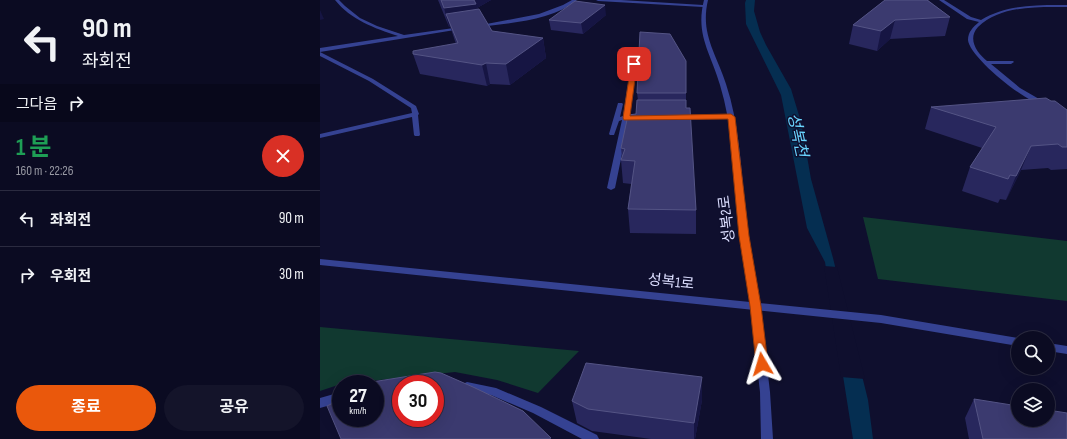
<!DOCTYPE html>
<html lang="ko">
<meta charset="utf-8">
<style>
:root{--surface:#0b0b22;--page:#14142a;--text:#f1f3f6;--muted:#9a9ba5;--line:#2b2b40;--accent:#ea580c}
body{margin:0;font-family:"Sofia Sans Condensed","Noto Sans KR",sans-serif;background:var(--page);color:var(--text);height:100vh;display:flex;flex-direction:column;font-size:15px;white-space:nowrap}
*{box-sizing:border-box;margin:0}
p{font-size:13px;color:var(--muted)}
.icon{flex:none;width:22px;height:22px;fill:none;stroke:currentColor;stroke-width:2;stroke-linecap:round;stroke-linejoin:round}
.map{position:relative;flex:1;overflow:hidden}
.sheet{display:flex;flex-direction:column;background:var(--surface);width:320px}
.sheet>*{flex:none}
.banner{background:#0b0b22;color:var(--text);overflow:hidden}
.fabs{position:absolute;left:691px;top:331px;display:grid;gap:8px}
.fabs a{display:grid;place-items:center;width:44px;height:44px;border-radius:50%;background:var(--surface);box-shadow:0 4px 16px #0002,0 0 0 1px var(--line);font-size:20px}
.speed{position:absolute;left:12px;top:375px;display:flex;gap:8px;font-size:20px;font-weight:700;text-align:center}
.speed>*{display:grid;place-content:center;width:52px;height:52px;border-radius:50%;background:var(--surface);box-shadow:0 4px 16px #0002,0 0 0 1px var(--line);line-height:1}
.speed small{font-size:10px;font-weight:400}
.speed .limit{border:6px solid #d22;background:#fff;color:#111}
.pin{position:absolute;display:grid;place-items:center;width:34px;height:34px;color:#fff;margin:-17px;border-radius:8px;box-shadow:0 2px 6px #0006}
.me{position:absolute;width:44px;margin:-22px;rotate:353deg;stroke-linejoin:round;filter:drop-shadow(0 0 3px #0008)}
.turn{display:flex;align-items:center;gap:14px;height:84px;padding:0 16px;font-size:18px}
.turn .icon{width:52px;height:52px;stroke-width:2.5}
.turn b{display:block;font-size:28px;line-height:34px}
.then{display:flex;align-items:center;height:38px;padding:0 16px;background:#0003;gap:8px;font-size:15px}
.round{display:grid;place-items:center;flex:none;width:42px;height:42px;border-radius:21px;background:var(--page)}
.summary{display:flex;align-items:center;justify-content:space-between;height:68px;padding:0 16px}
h1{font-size:24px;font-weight:700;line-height:30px;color:#1e9e55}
.primary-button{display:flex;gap:8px;margin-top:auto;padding:8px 16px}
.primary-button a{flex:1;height:46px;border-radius:24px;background:var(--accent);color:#fff;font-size:16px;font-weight:700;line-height:46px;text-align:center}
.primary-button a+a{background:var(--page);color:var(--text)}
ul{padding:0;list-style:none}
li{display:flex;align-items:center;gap:12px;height:56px;padding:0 16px;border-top:1px solid var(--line)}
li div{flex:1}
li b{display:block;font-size:15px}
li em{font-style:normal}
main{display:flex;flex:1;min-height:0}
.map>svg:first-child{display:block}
.green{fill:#113930}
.water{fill:#052e51}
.pier{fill:#0f0f2e}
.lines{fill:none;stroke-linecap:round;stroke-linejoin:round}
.service{fill:#354292;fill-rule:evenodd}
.minor{fill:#354292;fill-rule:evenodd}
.tertiary{fill:#354292;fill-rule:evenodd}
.wall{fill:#28275d}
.shaded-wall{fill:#161543}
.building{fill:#3b3a6f;stroke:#545485;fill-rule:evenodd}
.route{fill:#ea580c;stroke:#983908}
.labels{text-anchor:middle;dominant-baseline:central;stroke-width:3;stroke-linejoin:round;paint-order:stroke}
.street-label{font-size:15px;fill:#dcdeff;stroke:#0f0f2e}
.water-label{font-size:16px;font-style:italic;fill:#6ad5ff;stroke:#0f0f2e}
</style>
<main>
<section class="sheet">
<div class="banner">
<div class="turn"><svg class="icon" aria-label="left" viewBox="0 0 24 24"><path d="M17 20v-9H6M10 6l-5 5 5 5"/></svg><div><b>90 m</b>좌회전</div></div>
<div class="then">그다음<svg class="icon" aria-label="right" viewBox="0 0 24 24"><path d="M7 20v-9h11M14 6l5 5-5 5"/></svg></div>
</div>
<div class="summary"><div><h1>1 분</h1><p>160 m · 22:26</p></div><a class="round" style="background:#d93025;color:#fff"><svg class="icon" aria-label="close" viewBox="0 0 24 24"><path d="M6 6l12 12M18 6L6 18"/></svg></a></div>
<ul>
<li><svg class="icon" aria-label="left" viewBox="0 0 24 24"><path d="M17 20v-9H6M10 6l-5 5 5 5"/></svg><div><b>좌회전</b></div><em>90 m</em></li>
<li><svg class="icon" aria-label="right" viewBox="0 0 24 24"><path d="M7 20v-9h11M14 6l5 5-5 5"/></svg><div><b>우회전</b></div><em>30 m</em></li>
</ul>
<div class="primary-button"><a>종료</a><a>공유</a></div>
</section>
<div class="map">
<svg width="747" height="439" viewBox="0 0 747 439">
<rect width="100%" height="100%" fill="#0f0f2e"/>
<path class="green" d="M543 217 747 241V301L558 279Z
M0 327 259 351 218 393 177 380 135 372 21 384 0 391Z"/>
<path class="water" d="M426 0H435L434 11 440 32 446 45 471 89 481 122 491 179 513 258 548 400 553 439H533L505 262 487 228 461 95 426 24 425 3Z"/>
<path class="pier" d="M504 266 517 267 545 379 521 377Z"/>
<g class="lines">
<path class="service" d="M15 0H19L25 6 40 18 57 26 84 35 141 27 143 28 141 29 0 52V48L78 36C54 28 31 20 15 0Z
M252 0H257C232 21 189 23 158 27L156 26 219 14 243 5Z
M276 0H301L383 5 385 6 383 7 278 1Z
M619 0H624L651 17 661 20C687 4 718 5 747 5V7C718 7 681 5 658 27 647 39 657 53 667 61H693L694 62 691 64H671L700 88 726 103V105C710 107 649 57 648 40 648 32 653 27 659 22L647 19Z
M0 52 53 79 96 106 99 114 98 115 100 135 99 136H95L94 135 92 117 0 138V134L92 113 91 108 49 81 0 56Z
M314 62 317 64 309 116H316L319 118 316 120H309L295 188 291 190 287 188 302 120 299 121 294 135H290L289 134 298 103H302L303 104 300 117 303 116 311 64Z
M411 115 413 116V118L360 120 357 118 360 116Z"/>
<path class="minor" d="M435 303 438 304 440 306 450 392 453 439H441L440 392 430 306 432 304Z
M147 382 176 388 221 407 277 435 279 439H262L213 413 171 395 143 390 142 387 143 384Z
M21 392V402L0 408V398Z"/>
<path class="tertiary" d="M384 0H388C380 34 396 53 406 84 419 123 421 166 425 207 428 239 434 271 439 303L561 315 698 338V346L561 323 0 265V259L430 302C425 271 420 240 417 208 414 167 412 125 400 85 391 53 375 35 384 0Z
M728 343 747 346V354L728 351Z"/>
</g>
<path class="wall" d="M118 0H171L157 8 172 31 223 38 226 58 190 85 170 84 167 86 100 74 93 54 136 44 130 26 129 27Z
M565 0H608L630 17 625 36 570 39 557 51 529 44 533 25Z
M286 15 263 34 231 30 229 20Z
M366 61V108L376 210V234L310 233 308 209 311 184 303 183 301 160 302 158 301 148 316 114 318 100 317 93Z
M731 101 747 110V169L731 170 728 168 701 170 686 200 680 199 678 203 642 191 650 167 662 148 605 129 611 107Z
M654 399 747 439H649L645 418Z
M382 400 375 439H331L272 431 257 423 252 401Z"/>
<path class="shaded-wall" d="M151 0H171L157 8 160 22 126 14 130 26 129 27 124 8Z
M285 5 286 15 263 34 261 23Z
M0 10 4 19 0 20Z
M575 20 570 39 557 51 561 31Z
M223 38 226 58 190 85 186 64Z
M166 63 170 84 167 86 162 65Z
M711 146 701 170 686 200 696 176Z
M382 377V400L375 439H374V423Z"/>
<path class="building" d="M121 0H154L156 4 124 8Z
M565 0H607L630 17 575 20 561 31 533 25Z
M255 1 285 5 261 23 229 20Z
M159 9 172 31 223 38 186 64 166 63 162 65 93 54V51L138 43 126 14Z
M320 32 350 34 366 61V93H317Z
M726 98 731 101H735L747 110V147H742L738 144 711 146 696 176 690 175 688 179 650 167 676 127 611 107Z
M317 100H366V108H370L376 210 308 209 315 161 301 160 305 149 301 148 308 115 316 114Z
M266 363 382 377 374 423 268 409 252 401Z
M115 372 121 373 153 387 203 411 231 438 229 439H21L7 406 21 399V418H55V384H49L52 382ZM81 384H115V418H81Z
M654 399 698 406V420H728V410L747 413V439H663Z"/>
<path class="route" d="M314 62 317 64 310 116 411 114 415 117 429 236 441 306 448 364 446 367 442 368 438 367 436 364 430 306 419 236 408 119 304 120 303 118 311 64Z"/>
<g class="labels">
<g class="street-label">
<text transform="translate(407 219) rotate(-97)">성복2로</text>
<text transform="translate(351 282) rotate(6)">성복1로</text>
</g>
<g class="water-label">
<text transform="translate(477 135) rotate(78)">성복천</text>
</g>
</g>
</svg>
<div class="fabs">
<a><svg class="icon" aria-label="search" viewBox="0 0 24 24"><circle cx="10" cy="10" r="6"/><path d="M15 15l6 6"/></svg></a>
<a><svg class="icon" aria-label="layers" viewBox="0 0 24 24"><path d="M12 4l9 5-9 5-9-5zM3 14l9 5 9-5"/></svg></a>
</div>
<div class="speed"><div>27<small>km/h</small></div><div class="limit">30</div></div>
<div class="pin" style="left:314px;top:64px;background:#d93025"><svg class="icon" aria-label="arrive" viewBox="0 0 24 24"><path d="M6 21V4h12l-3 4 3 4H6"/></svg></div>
<svg class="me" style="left:442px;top:364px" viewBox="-20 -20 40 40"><path d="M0-17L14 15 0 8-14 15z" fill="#ea580c" stroke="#fff" stroke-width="4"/></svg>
</div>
</main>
